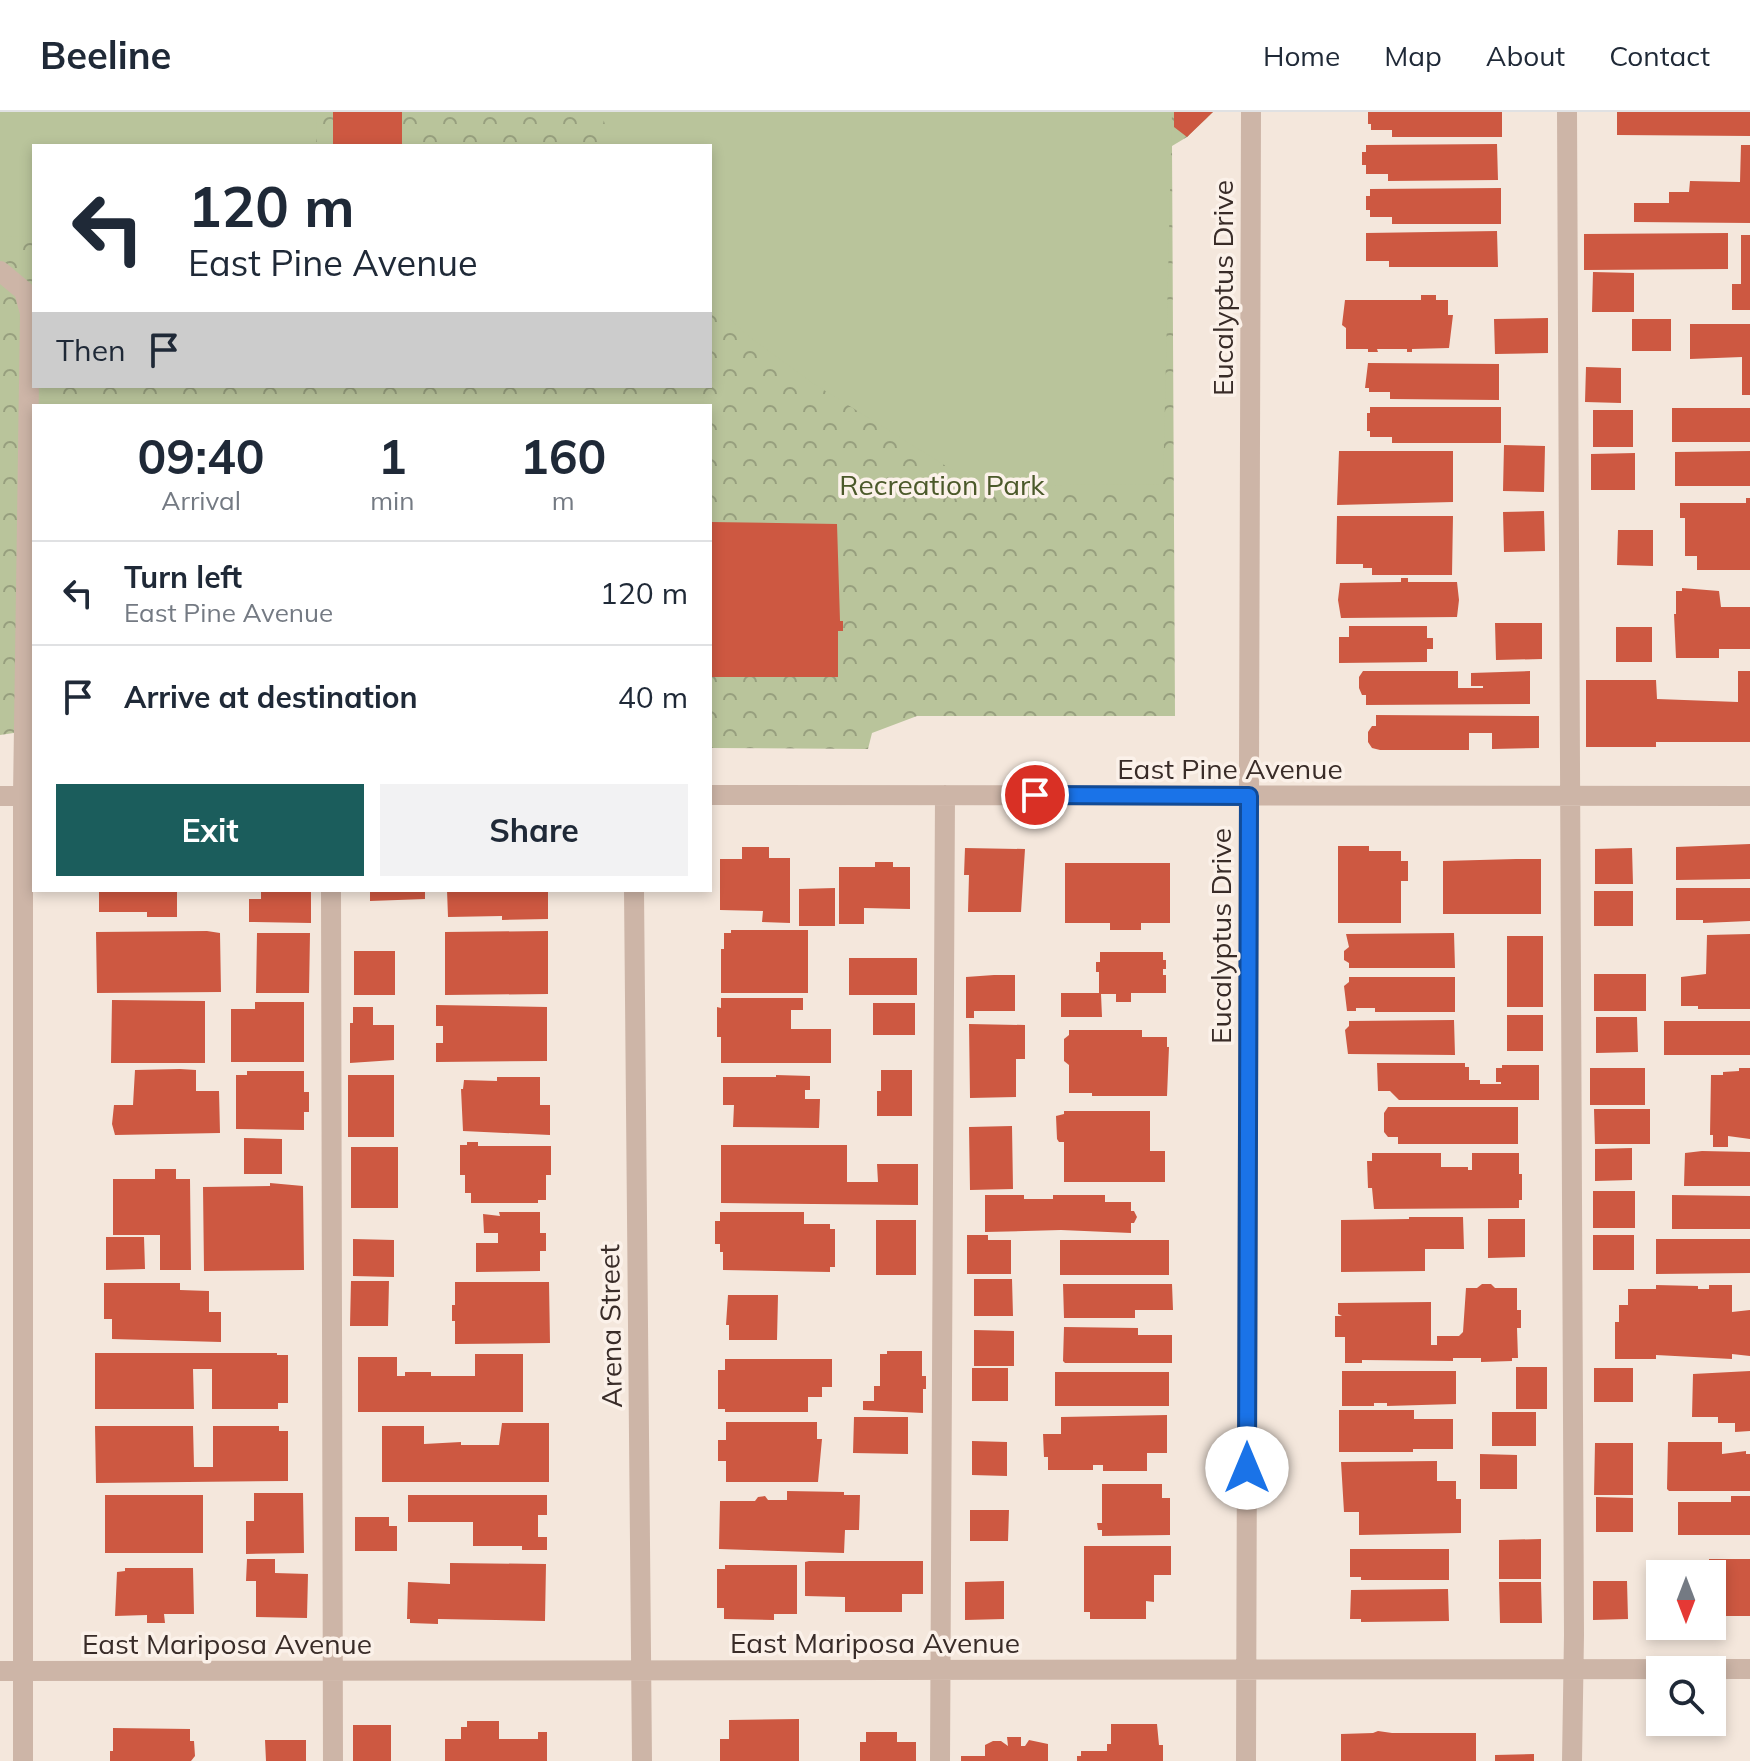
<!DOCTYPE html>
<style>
:root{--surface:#fff;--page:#f2f2f3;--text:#1f2937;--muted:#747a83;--line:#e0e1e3;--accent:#1b5d5c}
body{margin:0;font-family:Mulish,sans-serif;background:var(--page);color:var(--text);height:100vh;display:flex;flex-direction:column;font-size:30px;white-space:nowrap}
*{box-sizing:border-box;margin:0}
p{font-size:26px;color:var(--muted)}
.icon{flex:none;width:44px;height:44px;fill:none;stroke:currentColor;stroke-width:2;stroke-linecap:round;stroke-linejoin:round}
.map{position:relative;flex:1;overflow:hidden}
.side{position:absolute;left:32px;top:292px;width:680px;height:488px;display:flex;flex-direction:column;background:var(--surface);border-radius:0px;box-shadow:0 4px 12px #0003}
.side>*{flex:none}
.hud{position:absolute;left:32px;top:32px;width:680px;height:244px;border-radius:0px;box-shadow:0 4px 12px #0003;background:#fff;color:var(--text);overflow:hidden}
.needle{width:52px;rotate:180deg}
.tools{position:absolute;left:1646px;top:1448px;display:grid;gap:16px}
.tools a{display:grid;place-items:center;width:80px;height:80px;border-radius:0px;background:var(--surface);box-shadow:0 4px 12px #0003;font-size:40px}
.pin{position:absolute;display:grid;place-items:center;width:68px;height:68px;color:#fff;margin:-34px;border:4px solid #fff;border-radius:50%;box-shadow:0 2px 8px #0007}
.me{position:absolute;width:88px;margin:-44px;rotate:0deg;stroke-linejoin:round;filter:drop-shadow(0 0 6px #0008)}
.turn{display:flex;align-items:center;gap:28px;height:168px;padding:0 24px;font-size:36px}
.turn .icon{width:104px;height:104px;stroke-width:2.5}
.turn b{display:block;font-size:56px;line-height:68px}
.then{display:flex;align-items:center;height:76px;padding:0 24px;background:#0003;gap:16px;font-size:30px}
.eta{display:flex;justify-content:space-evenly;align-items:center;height:136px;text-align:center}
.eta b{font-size:48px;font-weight:700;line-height:56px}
.cta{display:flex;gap:16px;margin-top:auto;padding:16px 24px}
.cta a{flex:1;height:92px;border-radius:0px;background:var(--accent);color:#fff;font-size:32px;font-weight:700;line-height:92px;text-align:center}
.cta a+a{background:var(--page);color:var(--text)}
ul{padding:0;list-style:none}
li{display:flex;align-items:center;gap:24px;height:104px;padding:0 24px;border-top:2px solid var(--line)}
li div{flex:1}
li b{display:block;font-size:30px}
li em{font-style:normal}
header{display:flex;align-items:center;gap:48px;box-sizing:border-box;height:112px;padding:0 40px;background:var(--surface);border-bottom:2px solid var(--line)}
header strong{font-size:38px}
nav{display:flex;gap:44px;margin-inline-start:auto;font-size:28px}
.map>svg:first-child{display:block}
.park{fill:url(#park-crowns);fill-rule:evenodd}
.pitch{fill:#b9c49b}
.building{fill:#cd5841}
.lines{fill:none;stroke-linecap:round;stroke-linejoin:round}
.minor{stroke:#cdb5a7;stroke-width:20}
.route-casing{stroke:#114b97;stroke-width:20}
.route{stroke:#1a73e8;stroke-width:14}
.labels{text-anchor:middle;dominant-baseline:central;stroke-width:7;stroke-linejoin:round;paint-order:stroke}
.street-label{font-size:28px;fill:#392c28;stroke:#fbf1e9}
.park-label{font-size:28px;fill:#4b592a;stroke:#fbf1e9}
</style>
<header>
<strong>Beeline</strong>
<nav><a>Home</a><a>Map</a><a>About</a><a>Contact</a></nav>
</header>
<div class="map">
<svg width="1750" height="1649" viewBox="0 0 1750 1649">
<defs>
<pattern id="park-crowns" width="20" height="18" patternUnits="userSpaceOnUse" patternTransform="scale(2)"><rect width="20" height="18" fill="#b9c49b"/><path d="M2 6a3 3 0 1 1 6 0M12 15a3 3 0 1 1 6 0" fill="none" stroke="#979f7e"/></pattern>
</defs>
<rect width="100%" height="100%" fill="#f4e7dc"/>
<path class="park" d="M0 0H1213L1187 25 1172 34 1175 604H917L872 621 868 637 710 636V294H34V618L0 623ZM34 34H710V274H34Z"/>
<path class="pitch" d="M0 0H317L316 34H34V125L0 124Z
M601 0H1172L1163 372 978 374 811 270 747 223 710 188V34H612Z"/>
<path class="building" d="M333 0H402V34H333Z
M1174 0H1213L1187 25 1174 15Z
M1368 0H1502V25H1392V18H1371V12H1368Z
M1617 0H1750V24L1617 23Z
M1497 32 1498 68 1388 69V62H1366V53H1362V40H1366V33Z
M1741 33H1750V111L1634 110V91H1669V80H1689L1690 69 1740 70Z
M1501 76V112H1392V105H1370V98H1366V84H1370V77Z
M1497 119 1498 155H1389V149H1366V121Z
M1728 121V157L1584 158V122Z
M1741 123H1750V198H1732V172H1741Z
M1593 160 1634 161V200H1592Z
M1421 183H1436V188H1448V203H1453L1449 236 1412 237V240H1407V237H1377L1378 240H1368V237H1346V216L1342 213 1345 188H1421Z
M1548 206V241L1495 242 1494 207Z
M1632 207H1671V239H1632Z
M1690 212H1750V283H1742V245L1690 247Z
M1368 251 1499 252V288L1390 287V280H1369V276H1365Z
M1586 255 1621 256V291L1585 290Z
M1370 295H1501V331H1392V325H1370V319H1367V301H1370Z
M1672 296H1750V330H1672Z
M1593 298H1633V335H1593Z
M1504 333 1545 334 1544 380 1503 379Z
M1339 339H1453V390L1337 393Z
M1750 339V374H1675V340Z
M1635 341V378H1591V342Z
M1746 386H1750V458H1697V444H1685V406H1680V391H1746Z
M1544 399 1545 439 1504 440 1503 400Z
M1337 404H1453L1452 463H1372V456H1363V452H1336Z
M710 410 837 412 840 509H843V519H838V565H710Z
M1618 418H1653V454L1617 453Z
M1401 466H1408V470H1457L1459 488 1457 505 1341 506 1338 488 1340 471 1401 470Z
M1682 476 1719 479 1721 495H1750V537H1719V546H1676L1674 502H1676V479H1682Z
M1495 511H1542V547L1496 548Z
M1349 514H1427V526H1433V537H1427V550L1339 551V525H1349Z
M1616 515H1652V550H1616Z
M1363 559H1458V576H1483V574H1471V561L1530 559V592L1366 593V583H1362L1359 576V565Z
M1738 559H1750V630H1656V635H1586V568H1656L1657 587 1738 590Z
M1376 603 1539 604V636L1492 637V621H1469V638H1380L1372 636 1368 630V620L1372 614H1376Z
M1750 732V767L1676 768V735Z
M1338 734H1369V739H1401V749H1408V769H1401V811H1338Z
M742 735H769V746H790V811L762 810 763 799 720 798V747H742Z
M965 736 1025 737 1021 800H968L969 763H964Z
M1632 736 1633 772H1595V737Z
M1516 747H1541V802H1443V749Z
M875 750H893V755H910V797L864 796V812H839V755H875Z
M1065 751H1170V811H1141V818H1110V811H1065Z
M835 776V814H799V777Z
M1676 776H1750V809L1703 811V808H1676Z
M99 778H177V805H147V800H99Z
M261 778H311V811L249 810V787H261Z
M370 778H425V787L370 789Z
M447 778H548V807L502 808V804L448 805Z
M1594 779H1633V814H1594Z
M731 818H808V881H721V837H724V821H731Z
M207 819 220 821 221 880 97 881 96 820Z
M548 819V882L445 883V820Z
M257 821H310L309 881H256Z
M1454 821 1455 856H1349V851L1344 848V839L1349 835 1346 822Z
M1750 822V897H1698V894H1681V865L1706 862 1707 823Z
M1507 824H1543V895H1507Z
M354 839H395V883H354Z
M1100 840H1163V848H1166V857H1163V863H1166V881H1131V890H1116V882H1101L1102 905H1061V881H1099V860H1096V850H1100Z
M849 846H917V883H849Z
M1594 862H1646V899H1594Z
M994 863H1015V899H974V906H966V865Z
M1349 865H1455V900H1375V896H1356V899H1347L1344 874 1349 870Z
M721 886H803V898H791V917H831V951H721V925H717V895L721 896Z
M112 888 205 889V951H111Z
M255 890H304V950H231V897H255Z
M873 891H915V923H873Z
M436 893 547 895V949L436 950V931H443V914H436Z
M353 895H373V913H394V948L350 951V911H353Z
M1507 903H1543V939H1507Z
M1596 905H1637L1638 940 1596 941Z
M1454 908 1455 943 1348 942 1345 918 1349 914V909Z
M1664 909H1750V943H1664Z
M969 912 1025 913V947H1016V985L970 986Z
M1069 918H1142V925H1167V935H1169L1167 984H1092V981H1069V953L1064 949V927L1069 923Z
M1377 951H1465V955H1469V968H1480V972H1501V970H1496V956H1502V953H1539V988H1399L1390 979H1378Z
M1590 956H1645V993H1590Z
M1739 956H1750V1027L1728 1024V1035H1713V1023H1710L1711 963H1723V960L1739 959Z
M180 957 196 958V979H219L220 1021 115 1023 112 1012 114 993H133L135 958Z
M881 958H912V1004H877V979H881Z
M247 959H304V980H309V1000H304V1018L236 1017V963H247Z
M348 963H394V1025H348Z
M776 963 810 964V978H805V987H820L819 1016 733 1015 734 993H723V965H776Z
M497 965H540V993H550V1023L463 1019 461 977H463L464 968 497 969Z
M1388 995H1518V1032H1398V1025H1388L1384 1020V1001Z
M1594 997H1650V1032H1595Z
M1064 999H1150V1039H1165V1070H1064V1030H1059L1057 1027 1056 1004 1064 1002Z
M1012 1014 1013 1077 970 1078 969 1015Z
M244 1026 282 1027V1062H244Z
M467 1030H478V1034H551V1063H546V1088H538V1091H471V1081H465V1063H460V1033H467Z
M721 1033H847V1070H878L877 1052H918V1093L721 1091Z
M351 1035H398V1096H351Z
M1632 1036V1068L1595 1069V1037Z
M1702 1039 1750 1040V1074H1684L1685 1041Z
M1372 1041H1441V1055H1468V1058H1472V1041H1519V1062H1522V1088H1519V1096L1374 1097 1372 1076H1368L1367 1049H1372Z
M155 1057H176V1067H190L191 1158H160V1123H113V1067H155Z
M270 1071 303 1074 304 1158 204 1159 203 1075 270 1074Z
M1593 1079H1635V1116H1593Z
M985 1083H1024V1087H1053V1083H1105V1090H1131V1099H1134L1137 1105 1134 1111H1131V1121L1061 1118 985 1120Z
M1672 1083 1750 1084V1117H1672Z
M499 1100H540V1121H546V1139H540V1159L476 1160V1131H498V1121H484L483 1102 500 1104Z
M720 1100H804V1112H830V1117H835V1155H830V1160L723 1158V1140H720V1132H715V1109H720Z
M1409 1105H1463L1464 1137H1425V1159L1341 1160V1108L1409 1107Z
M1488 1107H1525V1145L1488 1146Z
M876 1108H916V1163H876Z
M967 1123H988V1128H1011V1162H967Z
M1593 1123H1634V1158H1593Z
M106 1125H144L145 1157 106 1158Z
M353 1127 394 1128V1165L353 1164Z
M1656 1127H1750V1161L1656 1162Z
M1060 1128H1169V1163H1060Z
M974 1167H1012L1013 1204H974Z
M351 1169H389L388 1214H350Z
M455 1170H549L550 1231 455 1232V1209H452V1193H455Z
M104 1171H180V1178L209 1179V1200H221V1230L112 1227V1207H104Z
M1063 1172H1172L1173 1198H1135V1206H1064Z
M1482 1172H1491L1495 1176H1517V1198H1521V1216H1517L1518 1246H1512V1249L1481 1250V1246H1453V1249L1362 1248V1251H1345V1225H1335V1204H1342L1338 1202V1191L1431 1190V1233H1437V1224H1459L1463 1220 1466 1176H1477Z
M1656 1173 1698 1174V1177H1709V1173H1732V1200L1750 1198V1244L1732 1242V1247L1656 1243V1247H1615V1210H1619V1193H1628V1177H1656Z
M728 1183H778L777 1228H729V1213H726Z
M1064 1215 1138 1216V1223H1172V1251H1065L1063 1249Z
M974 1218 1014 1219V1254H974Z
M887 1239H922V1264H926V1277H923V1301L863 1298V1289H874V1274H880V1242H887Z
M95 1241H277V1243H288V1291H278V1297H212V1257H193L194 1297H95Z
M475 1242H523V1300H358V1245H397V1264H405V1260H431V1264H475Z
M725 1247H832V1275H822V1285H808V1300H725V1297H718V1258H725Z
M1516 1255H1547V1297H1516Z
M972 1256H1008V1289H972Z
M1594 1256H1633V1290H1594Z
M1342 1259H1456V1292L1387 1294V1291H1374V1294H1342Z
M1750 1259V1319L1735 1320V1311H1718V1305H1692L1693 1262Z
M1055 1260H1169V1294H1055Z
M1339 1298H1414V1307H1453V1337H1413V1340H1339Z
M1492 1300H1536V1334H1492Z
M1167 1303V1341H1147V1359H1103V1353H1093V1358H1048V1345H1044L1043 1322H1061V1305Z
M854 1305H908V1342L853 1341Z
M726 1310H817V1327H822L818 1370H726V1349H718V1328H726Z
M502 1311H549V1370H382V1314H424V1332L461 1330V1333H499Z
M95 1314H193L194 1355H213V1314H279V1319H288V1369L96 1371Z
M972 1329 1007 1330V1364L972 1363Z
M1668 1330H1722V1342L1746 1339V1342H1750V1379H1669L1667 1377Z
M1595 1331H1633V1383H1594Z
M1480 1342 1517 1343V1377H1480Z
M1437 1349V1369H1456V1387H1461V1421L1359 1423V1400H1344L1341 1350Z
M1102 1372H1162V1386H1170V1423L1102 1424V1418H1098L1097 1411H1102Z
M787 1379 844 1380V1383H860L859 1418H845L844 1441 719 1437 720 1389H755L758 1385 765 1384 768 1388H787Z
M254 1381H303L304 1441 246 1442V1409H254Z
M105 1383H203V1441H105Z
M408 1383H547V1403H538V1425H547V1438H522V1434H473V1410H408Z
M1731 1384H1750V1423H1678V1390H1731Z
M1596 1385 1633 1386V1420H1596Z
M970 1398H1009L1008 1429H970Z
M355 1405H389V1414H397V1439H355Z
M1541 1427V1467H1499V1428Z
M1084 1434H1171V1463H1154V1490L1146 1489V1507H1090V1500H1084Z
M1350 1437H1449V1468H1361V1465H1350Z
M247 1447H275V1461L308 1462 307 1506 256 1505V1469H246Z
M1709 1447H1750V1504H1712V1462H1704V1453H1709Z
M809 1449H923V1482H902V1500H845V1485L805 1484V1450Z
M450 1451 546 1452 545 1509 438 1507V1512L410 1511V1507H407L408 1470 450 1472Z
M725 1453H797V1502H774V1508L724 1507V1496H717V1457H725Z
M125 1456H193L194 1502H164L165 1511H147V1503L115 1504 117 1460 125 1459Z
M1004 1469V1507L965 1508V1470Z
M1593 1469H1627L1628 1507 1593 1508Z
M1499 1470H1541L1542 1511H1500Z
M1448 1477 1449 1509 1361 1510V1507H1350L1351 1478Z
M799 1607V1649H720V1627H729V1608Z
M467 1609H499V1627H538V1620H547V1649H445V1627H461V1615H467Z
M1111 1612H1157L1159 1633H1163V1649H1077V1644H1081V1639H1107V1632H1111Z
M353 1613H391V1649H353Z
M113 1616 190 1617V1629H194L195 1644 191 1649H110V1639H113Z
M1378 1619 1392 1621H1476V1649H1341V1622L1373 1621Z
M866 1620H897V1630H916V1649H860V1630H866Z
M1007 1625H1021V1634H1025L1029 1628 1048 1632V1649H961V1644H985V1633L993 1629H1001L1008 1634Z
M265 1628H306V1649H266Z
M1534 1642V1649H1495V1643Z"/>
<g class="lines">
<path class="minor" d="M1567 0 1574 1523 1572 1649
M0 159 24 179 30 201 23 684V1649
M710 683 1750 684
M0 684H34
M331 778 333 1649
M634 778 642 1649
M0 1559 1750 1557
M940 1649 945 683
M1246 1649 1251 0"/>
</g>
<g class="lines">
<g class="route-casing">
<path id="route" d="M1035 683 1249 684 1247 1356"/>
</g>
<use href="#route" class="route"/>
</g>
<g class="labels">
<g class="street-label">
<text transform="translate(1222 176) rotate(-90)">Eucalyptus Drive</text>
<text x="1230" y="656">East Pine Avenue</text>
<text transform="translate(1220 824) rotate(-90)">Eucalyptus Drive</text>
<text transform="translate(610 1214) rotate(-91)">Arena Street</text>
<text x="875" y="1530">East Mariposa Avenue</text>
<text x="227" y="1531">East Mariposa Avenue</text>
</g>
<g class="park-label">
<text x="942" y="372">Recreation Park</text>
</g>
</g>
</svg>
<div class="tools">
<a><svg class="needle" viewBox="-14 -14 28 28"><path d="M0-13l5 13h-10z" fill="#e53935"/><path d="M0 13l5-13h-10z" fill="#747a83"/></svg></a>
<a><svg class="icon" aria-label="search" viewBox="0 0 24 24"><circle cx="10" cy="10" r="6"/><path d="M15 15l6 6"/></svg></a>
</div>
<div class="pin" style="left:1035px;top:683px;background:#d93025"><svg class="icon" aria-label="arrive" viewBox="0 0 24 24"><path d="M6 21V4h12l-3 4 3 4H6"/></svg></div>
<svg class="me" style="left:1247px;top:1356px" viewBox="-20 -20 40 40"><circle r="19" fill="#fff"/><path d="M0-13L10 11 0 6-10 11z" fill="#1a73e8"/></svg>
<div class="hud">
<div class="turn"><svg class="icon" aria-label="left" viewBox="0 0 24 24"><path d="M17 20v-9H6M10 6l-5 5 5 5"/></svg><div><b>120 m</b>East Pine Avenue</div></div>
<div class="then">Then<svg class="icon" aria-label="arrive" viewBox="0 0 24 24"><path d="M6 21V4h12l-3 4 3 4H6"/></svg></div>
</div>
<section class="side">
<div class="eta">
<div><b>09:40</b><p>Arrival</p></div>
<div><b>1</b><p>min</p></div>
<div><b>160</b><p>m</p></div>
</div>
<ul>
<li><svg class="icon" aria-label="left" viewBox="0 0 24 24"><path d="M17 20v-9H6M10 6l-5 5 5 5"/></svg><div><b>Turn left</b><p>East Pine Avenue</p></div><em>120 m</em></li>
<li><svg class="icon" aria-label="arrive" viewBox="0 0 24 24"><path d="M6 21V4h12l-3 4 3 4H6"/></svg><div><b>Arrive at destination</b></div><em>40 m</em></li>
</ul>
<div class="cta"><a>Exit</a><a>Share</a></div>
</section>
</div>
